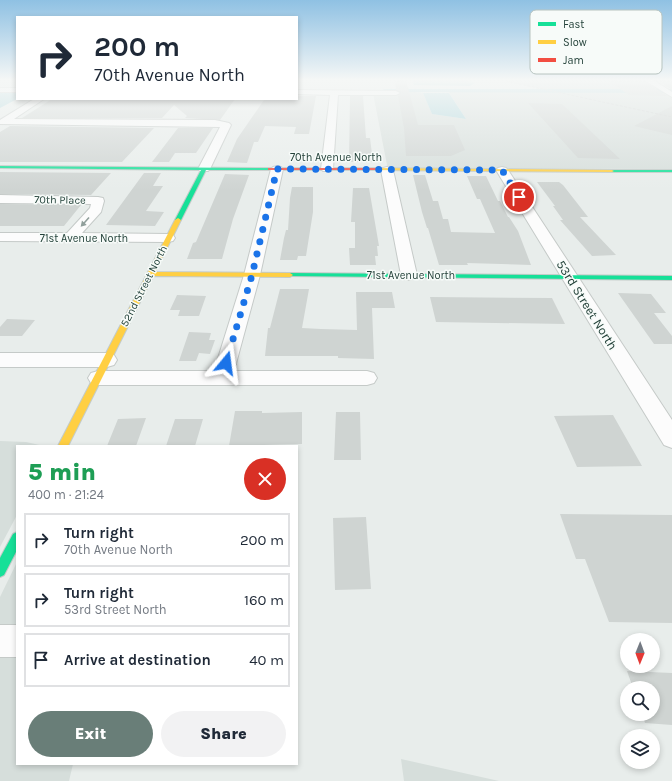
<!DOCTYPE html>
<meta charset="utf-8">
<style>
:root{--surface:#fff;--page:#f2f2f3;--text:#1f2937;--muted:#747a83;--line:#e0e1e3;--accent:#697e78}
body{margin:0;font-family:Karla,sans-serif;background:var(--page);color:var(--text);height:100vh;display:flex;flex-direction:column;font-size:15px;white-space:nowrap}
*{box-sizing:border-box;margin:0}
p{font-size:13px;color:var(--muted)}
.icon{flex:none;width:22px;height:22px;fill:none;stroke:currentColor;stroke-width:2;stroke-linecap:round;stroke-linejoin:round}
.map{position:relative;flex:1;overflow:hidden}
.sheet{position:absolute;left:16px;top:445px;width:282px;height:320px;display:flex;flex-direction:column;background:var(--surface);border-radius:0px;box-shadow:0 2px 6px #0003}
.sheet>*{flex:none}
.hud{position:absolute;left:16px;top:16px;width:282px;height:84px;border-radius:0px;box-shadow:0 2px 6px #0003;background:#fff;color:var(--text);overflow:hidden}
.needle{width:26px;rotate:181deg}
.fabs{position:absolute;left:620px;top:633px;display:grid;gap:8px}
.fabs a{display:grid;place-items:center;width:40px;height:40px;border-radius:50%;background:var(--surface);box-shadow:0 2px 6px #0003;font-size:20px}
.pin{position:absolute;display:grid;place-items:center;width:34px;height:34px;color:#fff;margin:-17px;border:2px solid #fff;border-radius:50%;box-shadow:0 1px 4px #0007}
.me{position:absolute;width:44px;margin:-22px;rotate:16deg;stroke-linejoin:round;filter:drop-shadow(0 0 3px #0008)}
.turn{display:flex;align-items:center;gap:14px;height:84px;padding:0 12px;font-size:18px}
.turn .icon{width:52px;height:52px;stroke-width:2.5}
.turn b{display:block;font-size:28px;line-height:34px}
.round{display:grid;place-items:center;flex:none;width:42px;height:42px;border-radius:21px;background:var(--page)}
.headline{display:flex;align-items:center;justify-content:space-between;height:68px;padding:0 12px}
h1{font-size:24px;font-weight:800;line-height:30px;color:#1e9e55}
.primary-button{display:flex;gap:8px;margin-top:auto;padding:8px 12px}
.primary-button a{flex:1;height:46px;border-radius:24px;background:var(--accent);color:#fff;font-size:16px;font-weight:800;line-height:46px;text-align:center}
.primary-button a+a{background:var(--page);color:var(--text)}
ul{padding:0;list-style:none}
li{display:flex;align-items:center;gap:12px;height:54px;margin:0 8px 6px;padding:0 4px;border:2px solid var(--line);border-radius:0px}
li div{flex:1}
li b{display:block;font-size:15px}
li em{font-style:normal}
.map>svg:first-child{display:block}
.built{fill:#d6dedb}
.water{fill:#a9d4db}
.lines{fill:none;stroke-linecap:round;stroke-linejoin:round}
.canal{fill:#a9d4db;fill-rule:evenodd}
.building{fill:#cfd4d2}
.street-casing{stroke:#c5cac8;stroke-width:2}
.fast-casing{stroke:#c3cbc8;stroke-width:2}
.slow-casing{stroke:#c3cbc8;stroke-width:2}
.jam-casing{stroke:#c3cbc8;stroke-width:2}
.street{fill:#fcfcfc;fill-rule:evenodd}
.fast{fill:#16e098;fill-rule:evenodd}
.slow{fill:#ffcf43;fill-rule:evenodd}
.jam{fill:#f24e42;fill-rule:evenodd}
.rail{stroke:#c9cdcc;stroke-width:1;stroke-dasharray:3 1.5;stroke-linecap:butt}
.oneway{fill:#909f9b}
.route{stroke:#1a73e8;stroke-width:7;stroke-dasharray:0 12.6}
.labels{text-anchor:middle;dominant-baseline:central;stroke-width:3;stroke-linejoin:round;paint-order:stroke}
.far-street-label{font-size:11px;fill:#24423a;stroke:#f7fbf9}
.street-label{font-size:13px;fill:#24423a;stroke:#f7fbf9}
.key{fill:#f7fbf9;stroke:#b8c4c0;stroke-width:1}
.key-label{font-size:11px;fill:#24423a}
</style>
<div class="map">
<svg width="672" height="781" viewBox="0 0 672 781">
<rect width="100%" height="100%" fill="#e8edeb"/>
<path class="built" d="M503 80H640L664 92 672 97V169L386 168 387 165 373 93 400 94 399 92H395H416L423 93 432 114 466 119 448 91H551Z
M0 441 26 442 44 446H17V515L0 547Z
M17 562V624H0V597Z
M0 658H17V764H73L69 781H0Z
M401 759 499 781H404Z"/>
<path class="water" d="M412 80H465L475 83 470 86 414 85Z
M0 93H17V99L0 108Z
M423 93H449L466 119 432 114Z"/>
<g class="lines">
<path class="canal" d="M384 89H672V93L386 92 383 90Z"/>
</g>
<path class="building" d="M395 80H406L418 125H454L465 150 451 156H406L404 128 398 96 401 92 396 90Z
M607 80H643L667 96 629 95Z
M657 80H672V90Z
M297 96H316L309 134H294L296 127 265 126 258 142H254L247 163 227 162 237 139 264 100H297Z
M350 96H363L366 138H370L373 162H349Z
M52 99H235L220 120 185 118 187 116 174 105 162 118H22Z
M528 103 562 104 620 159 578 158Z
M672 106V135L634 126Z
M10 126 154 128 122 162H0V132Z
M213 128 196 153H175L169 162H152L178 128Z
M0 172 111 173 91 195 0 194Z
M144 173H161L153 186H163L146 211 164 212 155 226 106 225Z
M225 174 249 175 233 219 222 259H187L193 243 196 242Z
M413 175H425L433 201H438L443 219H448L451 232 495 233 480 199H477L467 176H486L498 201H500L508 217H509L518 231 531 265 467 263 468 265H439L428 228H427L422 212Z
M537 182H559L563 185 588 217H580L616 255 592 256 560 220H563L553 206H555Z
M292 187H313V212L306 256H298L297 260H280L284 238 286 230H288L290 198Z
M353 188H369L379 246H377L378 256H375L376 265H350L349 248H355V222H351Z
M0 204 81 205 64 226H0Z
M280 289H309L302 328 321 329 357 330 356 292H392L395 308H372L374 359 338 358V356H265L268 328H270Z
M618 293 651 294 666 313H654L672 336V344H654Z
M177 295 206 296 199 316H178L180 310H170Z
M430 297 552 298 565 324 436 322Z
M7 319 35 320 22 336H0V327Z
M189 332 211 333 209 340H215L210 354 199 353 196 361H179Z
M235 411H262V413L302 412V444L229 446Z
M336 412H360L361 460H334Z
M613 415 642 466 577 467 554 416Z
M146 418 136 446H107L118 419Z
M175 419H203L195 446H166Z
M560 514 672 515V623L609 622 585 559H576Z
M366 517 371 589 335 590 333 518Z
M627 671 672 673V725L645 723 642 714H653V688H633Z"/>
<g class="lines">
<g class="street-casing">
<path id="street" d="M644 80H653L672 92V97Z
M0 88H17V92H0Z
M297 90 396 91 400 93 396 95H338L333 169 331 171H323L321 169 330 95 297 94Z
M34 99H44L14 119 215 120 229 123 231 125 210 169 208 171H200L198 169 220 127 0 124V120Z
M277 166 281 167 283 169 260 275 234 371H367L374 373 377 378 374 383 367 385H98L91 383 88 378 91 373 98 371H214L244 275 271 169 273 167Z
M387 167 391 168 393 170 417 275 415 278 409 280 403 278 401 275 381 170 383 168Z
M502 167 506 168 508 170 672 420V448L664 445 496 170 498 168Z
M0 195 98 197 103 198 104 201 101 212 82 233 168 234 173 235 175 238 173 241 168 242 0 241V233H67L90 208 91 204 0 203Z
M0 353H107L114 355 117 360 114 365 107 367H0Z
M0 625H17V657H0Z"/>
</g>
<g class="fast-casing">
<path id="fast" d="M0 166 270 168 272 169 270 170H206L181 220 178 222 175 220 201 170 0 168Z
M610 170H672V172H610Z
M290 273 672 276V280L288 276 287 275Z
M17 532V550L4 575 0 577V558L13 534Z"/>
</g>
<g class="slow-casing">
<path id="slow" d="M375 168 612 170 614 171 612 172 373 170V168Z
M178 218 181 220 155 272 290 273 293 275 290 277 153 276 68 446H58L175 220Z"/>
</g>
<g class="jam-casing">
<path id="jam" d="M268 168H375L377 169 375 170H268Z"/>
</g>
<use href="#street" class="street"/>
<use href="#fast" class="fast"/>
<use href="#slow" class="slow"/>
<use href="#jam" class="jam"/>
<path class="rail" d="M501 80 672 117"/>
</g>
<defs><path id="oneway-solid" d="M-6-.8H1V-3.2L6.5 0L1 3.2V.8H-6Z"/></defs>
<use class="oneway" href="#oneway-solid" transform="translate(85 222) rotate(132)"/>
<linearGradient id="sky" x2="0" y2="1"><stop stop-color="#8fc1e3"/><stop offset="0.42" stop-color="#f5f7f6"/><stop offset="1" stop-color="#f5f7f6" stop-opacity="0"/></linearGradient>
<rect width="672" height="190" fill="url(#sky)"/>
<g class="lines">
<path class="route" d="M226 363 252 275 277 169 502 170 519 197"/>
</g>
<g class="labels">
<g class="far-street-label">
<text x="336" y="157">70th Avenue North</text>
<text transform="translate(60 200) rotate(1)">70th Place</text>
<text x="84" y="238">71st Avenue North</text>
<text x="411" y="275">71st Avenue North</text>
<text transform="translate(144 286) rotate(-63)">52nd Street North</text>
</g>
<g class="street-label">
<text transform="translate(587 305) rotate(58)">53rd Street North</text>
</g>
</g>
<rect x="530" y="10" width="132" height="64" rx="6" class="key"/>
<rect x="538" y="22" width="18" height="4" fill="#16e098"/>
<rect x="538" y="40" width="18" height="4" fill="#ffcf43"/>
<rect x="538" y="58" width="18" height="4" fill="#f24e42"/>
<g class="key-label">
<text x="563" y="28">Fast</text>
<text x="563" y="46">Slow</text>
<text x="563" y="64">Jam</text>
</g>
</svg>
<div class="fabs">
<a><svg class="needle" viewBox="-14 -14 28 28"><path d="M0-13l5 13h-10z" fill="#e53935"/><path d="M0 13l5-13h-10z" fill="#747a83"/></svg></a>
<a><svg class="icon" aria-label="search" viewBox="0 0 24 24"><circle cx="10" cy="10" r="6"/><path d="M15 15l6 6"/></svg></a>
<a><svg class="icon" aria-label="layers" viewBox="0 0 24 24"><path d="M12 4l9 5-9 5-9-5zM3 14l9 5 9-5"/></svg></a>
</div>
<div class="pin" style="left:519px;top:197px;background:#d93025"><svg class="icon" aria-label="arrive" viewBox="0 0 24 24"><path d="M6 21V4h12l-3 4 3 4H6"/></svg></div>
<svg class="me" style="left:226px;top:363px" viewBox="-20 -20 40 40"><path d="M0-17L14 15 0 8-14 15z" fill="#1a73e8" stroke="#fff" stroke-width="4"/></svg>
<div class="hud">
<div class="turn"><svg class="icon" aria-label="right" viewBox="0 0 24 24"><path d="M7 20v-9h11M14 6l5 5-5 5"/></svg><div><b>200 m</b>70th Avenue North</div></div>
</div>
<section class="sheet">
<div class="headline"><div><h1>5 min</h1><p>400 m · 21:24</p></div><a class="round" style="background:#d93025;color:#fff"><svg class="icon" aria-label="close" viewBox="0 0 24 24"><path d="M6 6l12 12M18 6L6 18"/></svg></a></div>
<ul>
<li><svg class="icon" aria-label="right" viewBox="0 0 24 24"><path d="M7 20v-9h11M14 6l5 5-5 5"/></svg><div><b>Turn right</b><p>70th Avenue North</p></div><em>200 m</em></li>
<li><svg class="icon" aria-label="right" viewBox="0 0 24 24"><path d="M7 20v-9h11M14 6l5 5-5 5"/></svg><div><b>Turn right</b><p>53rd Street North</p></div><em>160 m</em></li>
<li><svg class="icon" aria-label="arrive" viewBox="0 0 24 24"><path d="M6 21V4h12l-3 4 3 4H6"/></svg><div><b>Arrive at destination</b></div><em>40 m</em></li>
</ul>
<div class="primary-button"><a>Exit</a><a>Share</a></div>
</section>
</div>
